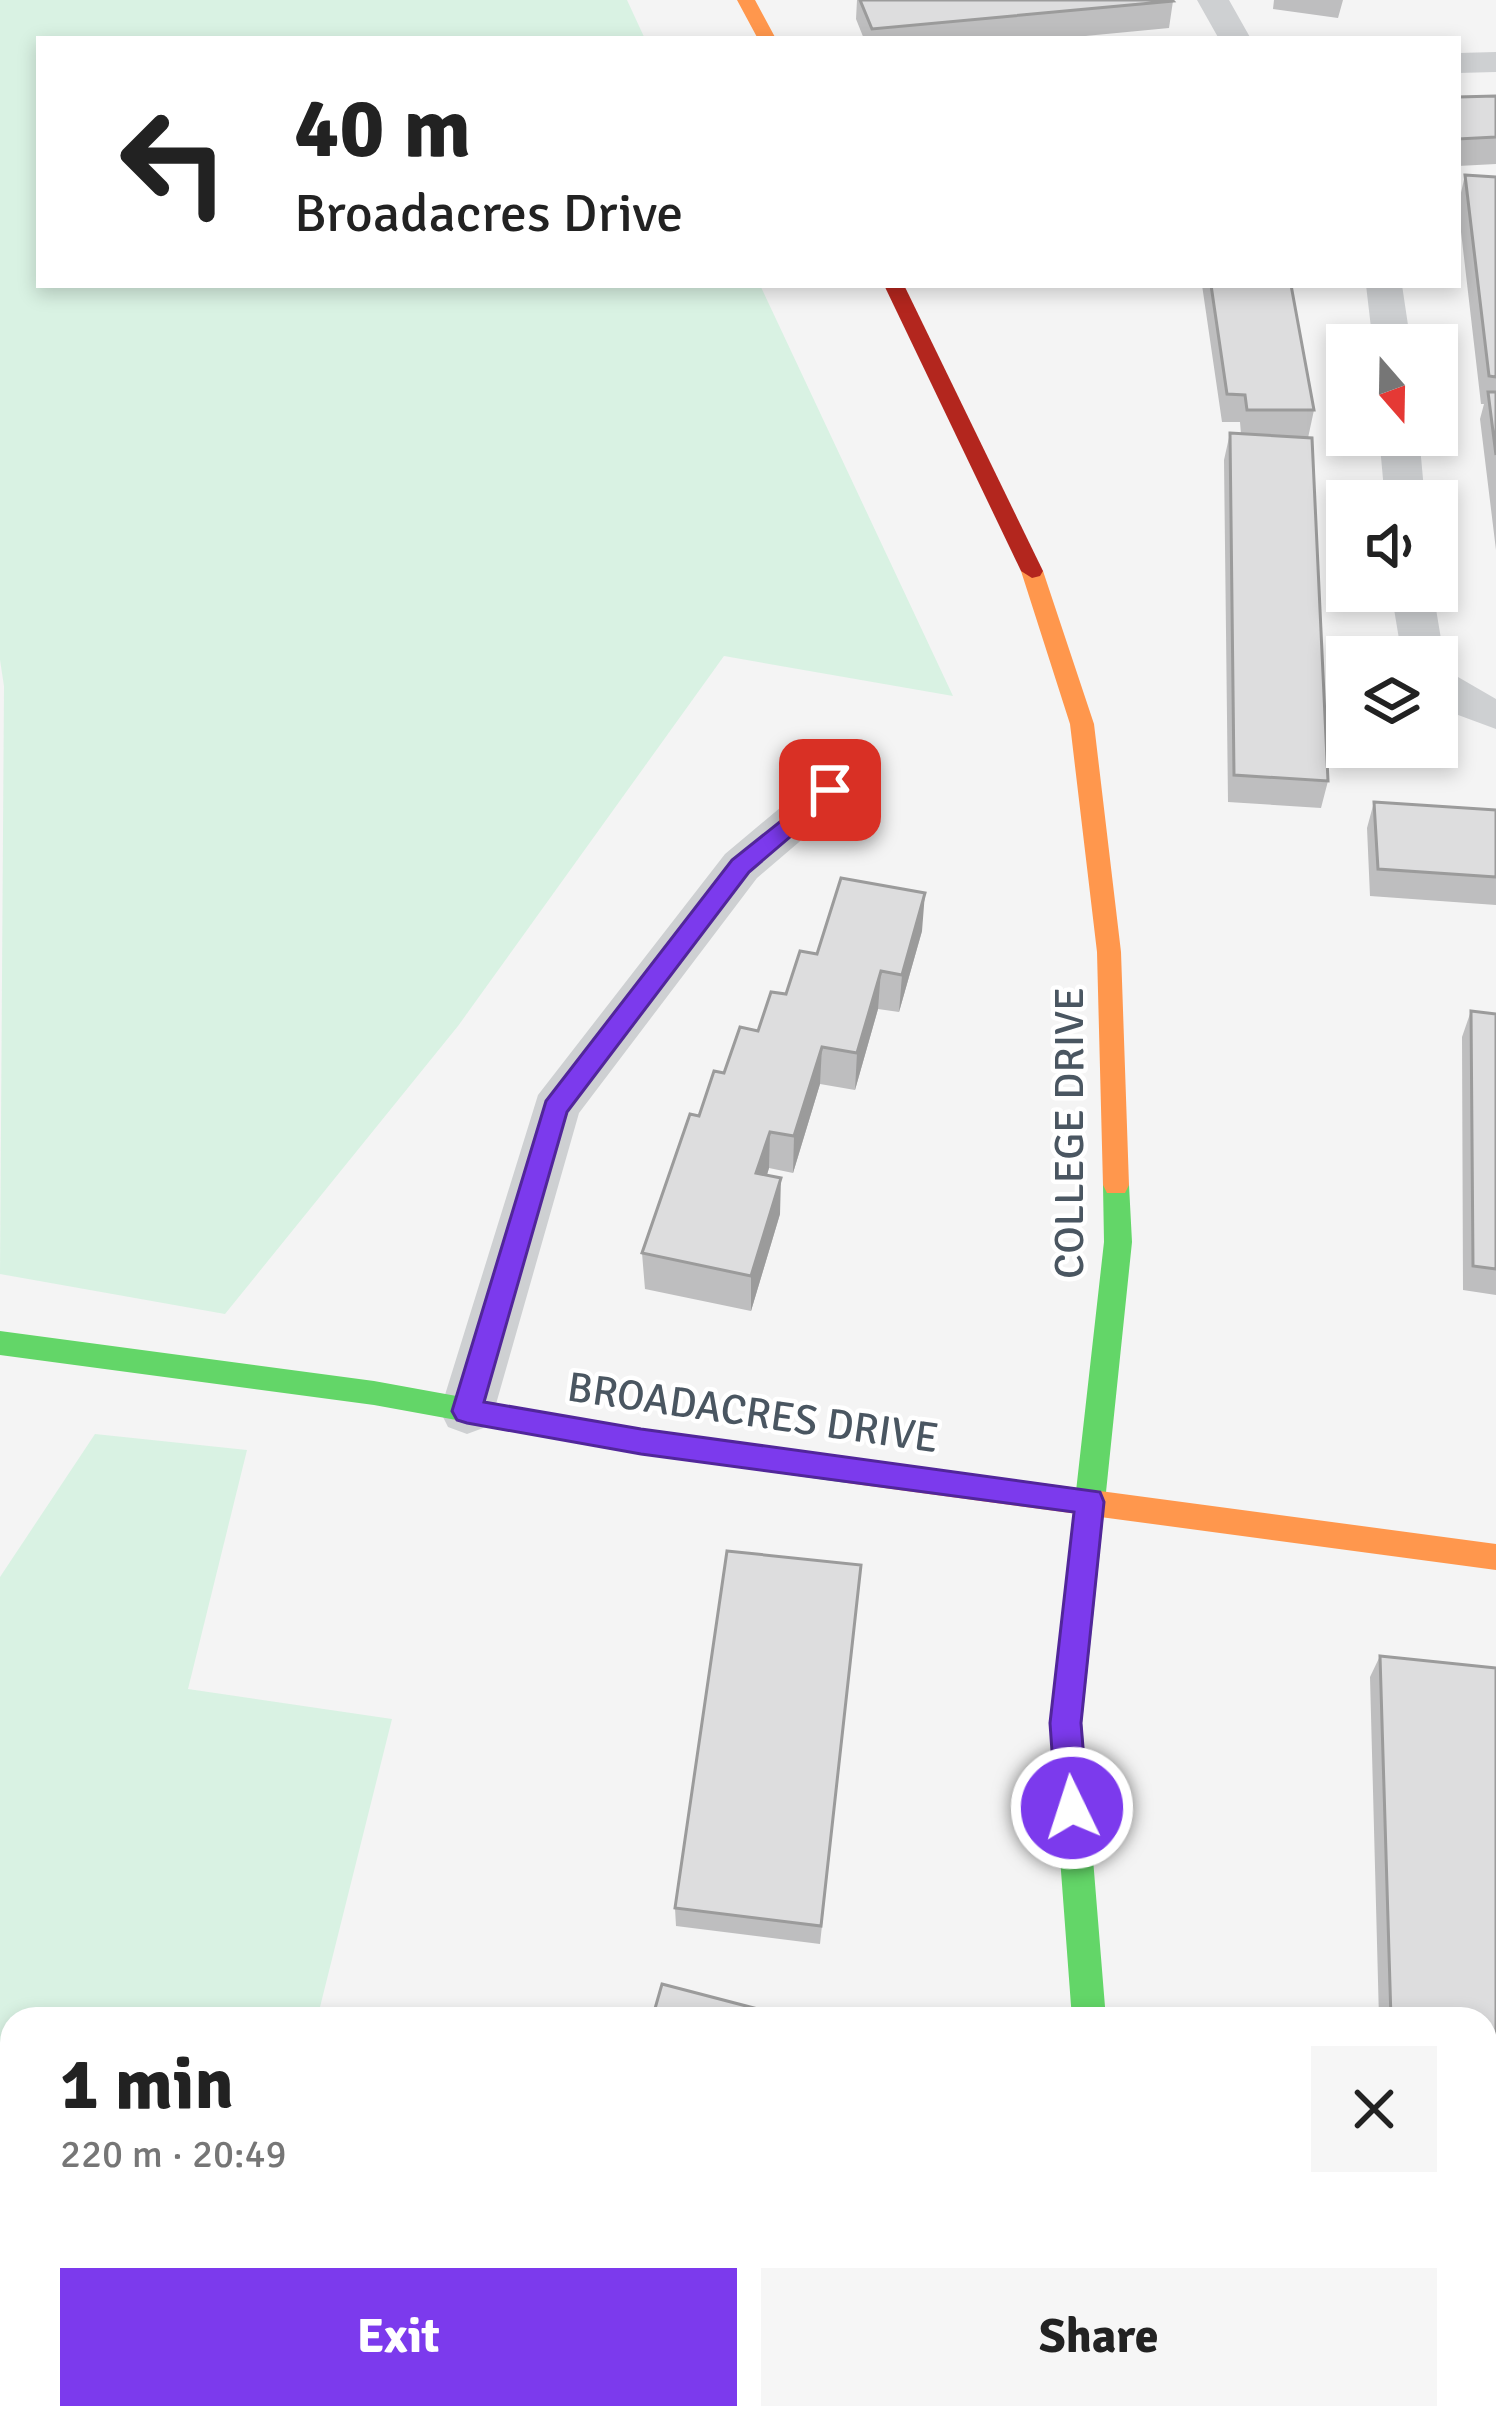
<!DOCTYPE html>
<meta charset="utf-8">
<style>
:root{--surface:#fff;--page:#f6f6f6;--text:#222;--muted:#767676;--accent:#7c3aed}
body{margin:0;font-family:Signika,sans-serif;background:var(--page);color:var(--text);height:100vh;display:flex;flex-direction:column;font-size:45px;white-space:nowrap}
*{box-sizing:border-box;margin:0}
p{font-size:39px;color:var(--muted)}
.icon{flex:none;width:66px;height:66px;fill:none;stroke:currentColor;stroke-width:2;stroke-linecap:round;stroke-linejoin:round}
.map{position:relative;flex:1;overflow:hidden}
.sheet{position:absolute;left:0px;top:2007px;width:1497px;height:423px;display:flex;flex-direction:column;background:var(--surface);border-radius:36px 36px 0 0;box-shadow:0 6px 18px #0003}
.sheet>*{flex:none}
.banner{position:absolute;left:36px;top:36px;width:1425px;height:252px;border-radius:0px;box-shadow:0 6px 18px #0003;background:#fff;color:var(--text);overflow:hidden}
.needle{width:78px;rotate:160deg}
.fabs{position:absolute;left:1326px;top:324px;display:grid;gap:24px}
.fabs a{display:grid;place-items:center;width:132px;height:132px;border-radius:0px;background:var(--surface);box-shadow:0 6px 18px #0003;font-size:60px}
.pin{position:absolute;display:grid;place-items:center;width:102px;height:102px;color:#fff;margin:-51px;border-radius:24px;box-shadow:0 6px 18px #0006}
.me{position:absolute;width:132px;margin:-66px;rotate:356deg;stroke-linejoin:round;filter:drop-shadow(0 0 9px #0008)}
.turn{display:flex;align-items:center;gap:42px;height:252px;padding:0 60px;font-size:54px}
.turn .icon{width:156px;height:156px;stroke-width:2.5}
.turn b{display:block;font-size:84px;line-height:102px}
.round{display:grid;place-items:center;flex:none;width:126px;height:126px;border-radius:0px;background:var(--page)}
.summary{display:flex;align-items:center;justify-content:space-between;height:204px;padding:0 60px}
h1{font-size:72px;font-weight:700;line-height:90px}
.cta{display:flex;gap:24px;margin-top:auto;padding:24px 60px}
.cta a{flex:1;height:138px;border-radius:0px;background:var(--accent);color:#fff;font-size:48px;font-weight:700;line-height:138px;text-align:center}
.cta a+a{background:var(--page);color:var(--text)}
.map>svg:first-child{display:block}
.green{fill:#d9f2e3}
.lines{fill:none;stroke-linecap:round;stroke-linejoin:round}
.street{fill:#ced0d2;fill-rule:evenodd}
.fast{fill:#63d668;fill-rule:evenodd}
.slow{fill:#ff974d;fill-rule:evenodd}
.jam{fill:#b3261e;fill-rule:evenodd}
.wall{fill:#bebebf}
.shaded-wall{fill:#9b9b9b}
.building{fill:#ddddde;stroke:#9b9b9b;stroke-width:3}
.route{fill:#7c3aed;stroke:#51269a;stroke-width:3}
.labels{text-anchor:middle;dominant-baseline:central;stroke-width:9;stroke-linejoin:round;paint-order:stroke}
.street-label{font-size:42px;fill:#4a5661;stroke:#fff}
</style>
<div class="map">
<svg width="1496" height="2429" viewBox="0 0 1496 2429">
<rect width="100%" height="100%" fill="#f4f4f4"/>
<path class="green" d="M0 0H627L645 39H39V285H760L953 696 724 656 458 1026 225 1314 0 1274 4 686 0 660Z
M95 1434 247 1450 188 1689 392 1719 317 2019H12V2418H486L497 2429H0V1577Z"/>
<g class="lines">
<path class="street" d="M1197 0H1229L1251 39H1219Z
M1496 52V72L1458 73V53Z
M1366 285H1402L1411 345H1373Z
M1379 435H1419L1425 501H1385Z
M1391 591H1433L1444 657 1439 666 1496 699V729L1450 712 1437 702V657H1402Z
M858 752 874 756 880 767 874 778 757 878 579 1113 494 1411 486 1427 467 1434 448 1427 440 1411 538 1095 725 854 842 756Z"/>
<path class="fast" d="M1116 1174 1125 1177 1129 1185 1132 1242 1082 1723 1106 2019H1072L1050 1723 1104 1242 1103 1185 1107 1177Z
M0 1331 374 1381 642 1430 847 1457 857 1461 862 1470 857 1479 847 1483 642 1454 374 1405 0 1355Z"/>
<path class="slow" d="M737 0H755L776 39H758Z
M1032 564 1043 571 1094 724 1121 952 1129 1185 1125 1193H1107L1103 1185 1097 952 1070 724 1021 571Z
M847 1457 1496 1544V1570L847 1483 837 1479 832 1470 837 1461Z
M1171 2418H1208L1212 2429H1175Z"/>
<path class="jam" d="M884 285H904L1043 571 1040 576 1032 578 1021 571Z"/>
</g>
<path class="wall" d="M857 0H1172L1173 1 1169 28 1054 39H864L856 19Z
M1274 0H1343L1338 18 1273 9Z
M1496 96V164L1458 166V97Z
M1465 175 1496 177V550L1480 419 1484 404H1481L1458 206Z
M1202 285H1291L1314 410 1308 438 1328 781 1321 808 1228 802 1224 460 1230 433 1241 434 1240 422H1222Z
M1374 802 1496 810V905L1370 896 1367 828Z
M922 931 899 1012 878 1009 855 1090 820 1084 793 1173 769 1168 767 1175 780 1214 751 1311 645 1289 642 1253 699 1116 724 1073 817 954Z
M1471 1011 1496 1014V1295L1463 1290 1462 1037Z
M861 1565 820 1944 676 1926 675 1908Z
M1380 1656 1496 1668V2206L1485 2204V2019H1379L1370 1677Z"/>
<path class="shaded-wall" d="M925 893 922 931 899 1012 902 975Z
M881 971 878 1009 855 1090 857 1053Z
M822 1047 820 1084 793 1173 794 1136Z
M770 1132 769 1168 756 1209V1173Z
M781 1178 780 1214 751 1311V1276Z"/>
<path class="building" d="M860 0H1172L1173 1 872 29Z
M1496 96V137L1458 139V97Z
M1465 175 1496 177V377L1489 376Z
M1211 285H1291L1314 410H1247L1245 395 1227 394Z
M1488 392H1496V455Z
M1230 433 1312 438 1328 781 1234 775Z
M1374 802 1496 810V877L1378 869Z
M841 878 925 893 902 975 881 971 857 1053 822 1047 794 1136 770 1132 756 1173 781 1178 751 1276 642 1253 690 1114 699 1116 714 1071 724 1073 740 1027 758 1031 771 992 786 994 800 951 817 954Z
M1471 1011 1496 1014V1269L1473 1266Z
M727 1551 861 1565 821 1926 675 1908Z
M1380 1656 1496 1668V2190L1485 2188V2019H1391Z
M662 1984 796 2019H652Z"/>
<path class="route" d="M830 782 838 784V796L749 872 567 1112 484 1402 641 1429 1100 1492 1104 1502 1081 1723 1088 1808 1084 1818 1072 1823 1061 1818 1056 1808 1050 1723 1074 1512 641 1454 467 1423 457 1420 452 1411 546 1101 732 860Z"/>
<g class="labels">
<g class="street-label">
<text transform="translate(1069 1133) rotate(-90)">COLLEGE DRIVE</text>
<text transform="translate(753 1413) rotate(8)">BROADACRES DRIVE</text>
</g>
</g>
</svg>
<div class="fabs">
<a><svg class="needle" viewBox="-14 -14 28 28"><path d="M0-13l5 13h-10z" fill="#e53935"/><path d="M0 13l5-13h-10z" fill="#767676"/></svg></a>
<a><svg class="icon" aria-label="sound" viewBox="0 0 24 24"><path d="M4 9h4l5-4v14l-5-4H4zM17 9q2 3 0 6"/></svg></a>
<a><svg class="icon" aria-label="layers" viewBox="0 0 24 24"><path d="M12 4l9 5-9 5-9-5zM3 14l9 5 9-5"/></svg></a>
</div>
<div class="pin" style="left:830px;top:790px;background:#d93025"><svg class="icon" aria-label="arrive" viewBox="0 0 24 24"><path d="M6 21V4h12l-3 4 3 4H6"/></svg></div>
<svg class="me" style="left:1072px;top:1808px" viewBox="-20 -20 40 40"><circle r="17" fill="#7c3aed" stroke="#fff" stroke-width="3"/><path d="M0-11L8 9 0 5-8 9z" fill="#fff"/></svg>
<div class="banner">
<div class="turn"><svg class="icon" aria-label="left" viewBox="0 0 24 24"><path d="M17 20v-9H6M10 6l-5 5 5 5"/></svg><div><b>40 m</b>Broadacres Drive</div></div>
</div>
<section class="sheet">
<div class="summary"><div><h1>1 min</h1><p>220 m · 20:49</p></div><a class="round"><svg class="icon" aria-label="close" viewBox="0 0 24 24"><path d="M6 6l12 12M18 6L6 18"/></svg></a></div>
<div class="cta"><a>Exit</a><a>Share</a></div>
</section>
</div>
